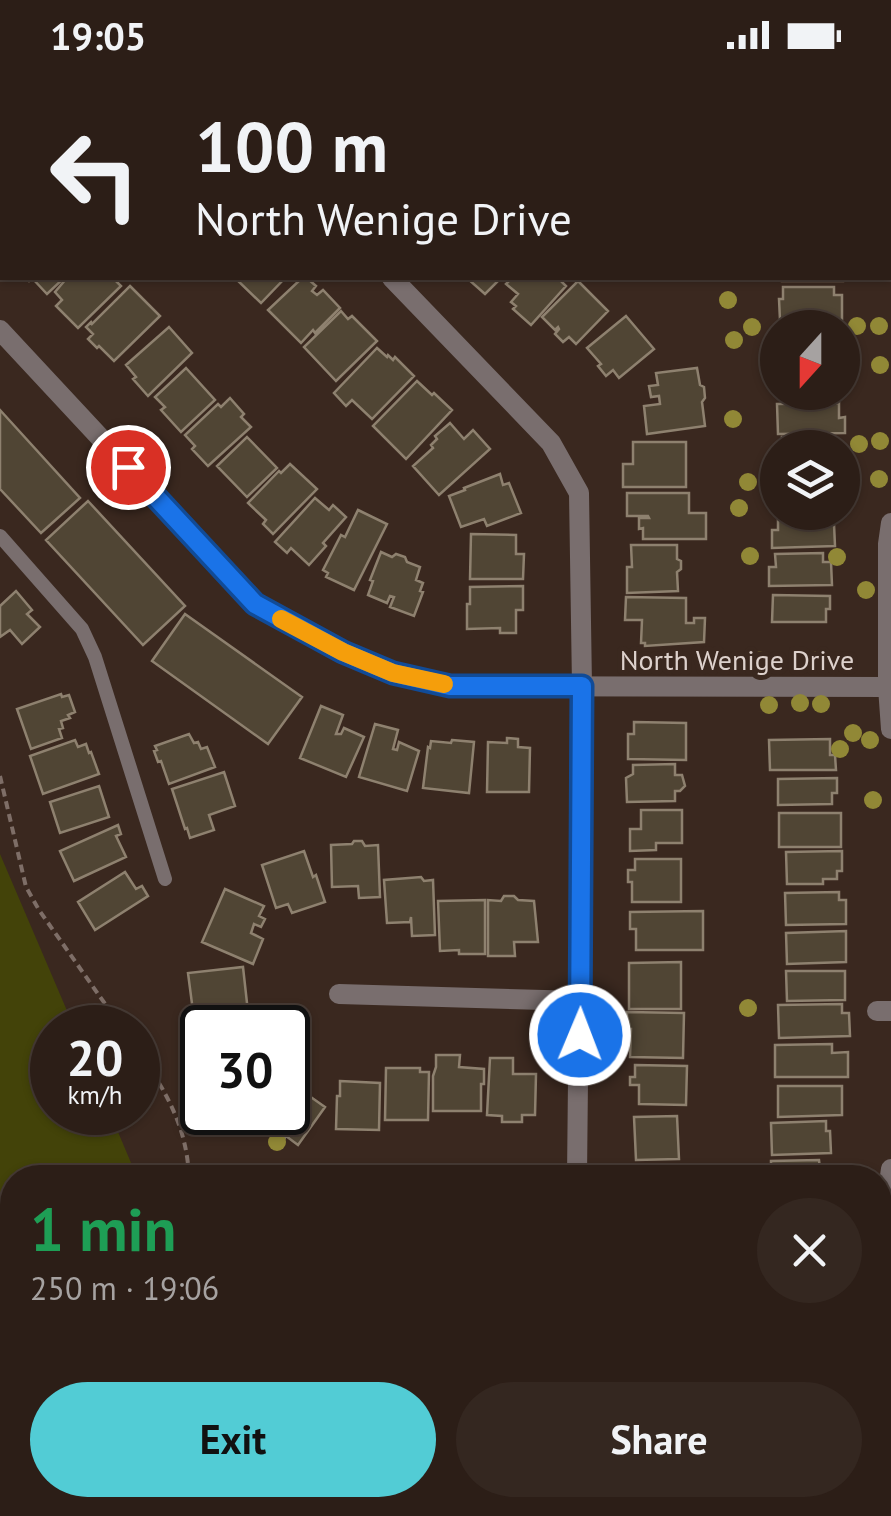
<!DOCTYPE html>
<meta charset="utf-8">
<style>
:root{--surface:#2c1e17;--page:#342720;--text:#f1f3f6;--muted:#a6a2a1;--line:#483c36;--accent:#52ccd5}
body{margin:0;font-family:"PT Sans",sans-serif;background:var(--page);color:var(--text);height:100vh;display:flex;flex-direction:column;font-size:38px;white-space:nowrap}
*{box-sizing:border-box;margin:0}
p{font-size:32px;color:var(--muted)}
.icon{flex:none;width:55px;height:55px;fill:none;stroke:currentColor;stroke-width:2;stroke-linecap:round;stroke-linejoin:round}
.map{position:relative;flex:1;overflow:hidden}
.drawer{position:absolute;left:0px;top:1095px;width:892px;height:352px;display:flex;flex-direction:column;background:var(--surface);border-radius:40px 40px 0 0;box-shadow:0 2px 8px #0004,0 0 0 2px var(--line)}
.drawer>*{flex:none}
.guide{position:absolute;left:0px;top:0px;width:892px;height:210px;box-shadow:0 2px 8px #0004,0 0 0 2px var(--line);background:#2c1e17;color:var(--text);overflow:hidden}
.needle{width:65px;rotate:201deg}
.buttons{position:absolute;left:760px;top:240px;display:grid;gap:20px}
.buttons a{display:grid;place-items:center;width:100px;height:100px;border-radius:50%;background:var(--surface);box-shadow:0 2px 8px #0004,0 0 0 2px var(--line);font-size:50px}
.speed{position:absolute;left:30px;top:935px;display:flex;gap:20px;font-size:50px;font-weight:700;text-align:center}
.speed>*{display:grid;place-content:center;width:130px;height:130px;border-radius:50%;background:var(--surface);box-shadow:0 2px 8px #0004,0 0 0 2px var(--line);line-height:1}
.speed small{font-size:25px;font-weight:400}
.speed .limit{border:5px solid #111;border-radius:15px;background:#fff;color:#111}
.pin{position:absolute;display:grid;place-items:center;width:85px;height:85px;color:#fff;margin:-42px;border:5px solid #fff;border-radius:50%;box-shadow:0 2px 10px #0007}
.me{position:absolute;width:110px;margin:-55px;rotate:1deg;stroke-linejoin:round;filter:drop-shadow(0 0 8px #0008)}
.turn{display:flex;align-items:center;gap:35px;height:210px;padding:0 30px;font-size:45px}
.turn .icon{width:130px;height:130px;stroke-width:2.5}
.turn b{display:block;font-size:70px;line-height:85px}
.round{display:grid;place-items:center;flex:none;width:105px;height:105px;border-radius:52px;background:var(--page)}
.head{display:flex;align-items:center;justify-content:space-between;height:170px;padding:0 30px}
h1{font-size:60px;font-weight:700;line-height:75px;color:#1e9e55}
.button{display:flex;gap:20px;margin-top:auto;padding:20px 30px}
.button a{flex:1;height:115px;border-radius:60px;background:var(--accent);color:#111;font-size:40px;font-weight:700;line-height:115px;text-align:center}
.button a+a{background:var(--page);color:var(--text)}
.status{display:flex;justify-content:space-between;align-items:center;height:70px;padding:0 50px;background:var(--surface);direction:ltr}
.status svg{height:28px;fill:currentColor}
.map>svg:first-child{display:block}
.green{fill:#434309}
.building{fill:#504534;stroke:#8e816f;stroke-width:2.5}
.lines{fill:none;stroke-linecap:round;stroke-linejoin:round}
.path{stroke:#7e6e67;stroke-width:4;stroke-dasharray:8 5;stroke-linecap:butt}
.service{stroke:#796e6e;stroke-width:14}
.pedestrian{stroke:#796e6e;stroke-width:20}
.minor{stroke:#796e6e;stroke-width:20}
.tertiary{stroke:#796e6e;stroke-width:20}
.tree{fill:#918836}
.route-casing{stroke:#114b97;stroke-width:25}
.route{stroke:#1a73e8;stroke-width:18}
.slow{stroke:#f59e0b;stroke-width:18}
.labels{text-anchor:middle;dominant-baseline:central;stroke-width:10;stroke-linejoin:round;paint-order:stroke}
.street-label{font-size:28px;fill:#ddd1cc;stroke:#3a281f}
</style>
<div class="status"><b>19:05</b><svg viewBox="0 0 49 12"><path d="M0 12V9h3v3zM5 12V6h3v6zM10 12V3h3v9zM15 12V0h3v12zM26 1h20v11H26zM47 4h2v5h-2z"/></svg></div>
<div class="map">
<svg width="891" height="1446" viewBox="0 0 891 1446">
<rect width="100%" height="100%" fill="#3a281f"/>
<path class="green" d="M0 784 74 957 52 958V1042L110 1043 137 1107 12 1108V1435H73L64 1446H0Z"/>
<path class="building" d="M453 0H525L526 2H454Z
M26 208H64L47 224 32 208 29 211Z
M67 208H113L121 216 78 258 56 236 62 230 55 222Z
M235 208H285L261 233Z
M302 208H307L316 216 312 221 317 225 323 220 340 238 315 263 313 260 301 273 268 240Z
M469 208H501L485 224 468 209Z
M512 208H558L566 216 531 255 513 239 516 236 511 232 518 224 506 214Z
M782 208H843V211H782Z
M578 211 608 241 576 274 569 267 563 272 555 264 559 259 558 257 555 260 542 247Z
M130 216 160 246 114 291 99 276 97 278 88 269 93 264 86 257 91 252 92 254Z
M783 217H834V225H842V249L780 250 779 229H783Z
M341 241 348 249 352 246 377 271 336 311 304 277Z
M626 246 654 279 619 308 613 300 606 306 598 296 601 294 587 278Z
M169 257 192 283 148 326 133 309 136 307 126 295Z
M377 278 387 287 388 285 393 290 395 287 414 306 372 349 352 330 346 336 334 323Z
M186 298 215 330 181 362 161 340 165 337 155 327Z
M697 298 700 315 704 317 705 328 702 332 705 356 647 364 644 336 660 334 659 326 651 327 649 316 658 315 656 303Z
M417 311 432 325 434 323 452 340 406 389 373 356Z
M230 328 244 344 241 347 251 357 208 396 192 379 195 376 185 365 218 334 221 337Z
M839 333V348L845 347V363L778 364 777 334Z
M0 340 80 428 41 463 0 419Z
M450 353 464 369 473 360 490 379 439 425 413 396 433 378 431 375 437 369 435 366Z
M247 367 277 398 247 427 217 396Z
M782 367H833V378H782Z
M633 372H686V417H623V394H633Z
M290 394 317 419 273 464 263 454 266 450 248 433 279 401 281 403Z
M500 404 503 415 509 413 521 443 487 456 484 449 461 457 449 426 465 420 464 418Z
M627 423H689V443H706V469H643V458L639 459V448H649L648 446H627Z
M315 428 329 440 333 435 346 447 323 473 326 476 309 495 291 478 287 483 275 472Z
M88 431 185 536 143 575 46 470Z
M358 440 387 454 354 520 326 507 328 503 323 500 341 465 345 467Z
M825 446V454H834L835 476 772 478V460H778V447Z
M471 464 516 465V484H524L523 509H470Z
M631 475H677V489L681 491V499L677 502 678 521 627 523V497H632Z
M381 482 392 487 396 484 405 487 407 492 420 497 416 510 423 513 420 521 423 522 414 546 390 537 394 527 390 526 387 533 368 525 373 511 370 510Z
M823 483V492H831L832 515 769 516V497H776L775 484Z
M523 516V540H516V563H500V558L467 559V534H470V517Z
M16 521 32 540 27 544 40 557 22 574 10 560 0 567V536Z
M773 525 830 526V539H826V552H772Z
M626 527 686 528V553H694V548H705L704 572 645 576V573H641L642 550H625Z
M185 544 302 627 268 674 152 591Z
M61 624 62 627 69 625 75 642 68 645 70 648 61 651 63 658 59 659 62 668 31 679 17 639Z
M321 636 343 645 336 664H341L344 658 364 667 346 707 300 688Z
M634 652 686 653V690L628 689V664H634Z
M375 654 398 660 393 679 397 680 399 672 419 681 407 721 359 707Z
M189 664 194 673 198 672 201 679 207 677 215 697 169 714 161 691 158 692 154 681 157 680 155 676Z
M507 668 518 669V677L530 678 529 722H487L488 672 507 673Z
M830 669V685H835L836 700H770L769 670Z
M75 670 78 677 86 674 89 683 91 682 99 704 43 724 30 686Z
M452 670 474 672 469 723 423 718 428 677 430 678 431 671 451 673Z
M675 694V705H682L685 716 680 721H675V731L627 732 626 708 633 704V695Z
M224 702 235 736 209 745 214 760 190 768 187 758 185 759 172 719Z
M837 708V723H832V734L778 735V709Z
M99 716 109 747 60 763 50 732Z
M641 740H682V773H656V780L630 781V759H641Z
M779 743H841V777H779Z
M118 755 121 764 116 766 126 787 74 811 60 781Z
M354 771H362L365 776 378 775 380 827 359 828 358 816 332 817 331 775 352 774Z
M304 781 313 807 316 805 325 832 292 843 288 834 276 838 262 795Z
M842 781V801H837V809H823V814H787L786 782Z
M635 789H681V832H632V812H628V800H635Z
M125 802 136 819 142 816 148 826 95 860 78 832Z
M421 807 424 811 433 810 435 865 412 866 411 847 410 852 387 853 384 810Z
M225 819 264 836 259 846 265 849 261 857 254 854 251 863 263 869 253 894 202 872Z
M839 822V830H846V854L786 855 785 823Z
M504 826H514L518 830 534 831 538 872H514L515 886H488V830L501 831Z
M485 830V884H459V880L440 881 438 831Z
M703 841V880H636V859H630V842Z
M846 861V892L787 894 786 863Z
M681 892V939H629V893Z
M243 897 248 942 194 949 188 903Z
M786 901H845V930L787 931Z
M842 934V943H849L850 966 779 968 778 935Z
M627 942 684 943 683 988 630 987 631 959H627Z
M832 974V983L848 982V1007H775V975Z
M202 980V1014L186 990Z
M436 985H460L459 997 484 999V1014H481V1041H433V1006L436 997Z
M490 988H513V1004H536L535 1045H522V1052H502V1046L487 1045Z
M635 995 687 996 686 1035 639 1034V1015H630V1007H635Z
M386 998H420V1002H429L428 1050H385Z
M288 1010 297 1017 291 1024 300 1030 305 1023 325 1037 298 1075 286 1066 282 1073 245 1047 249 1042H288Z
M340 1011 380 1013 379 1060 336 1059 337 1026H340Z
M778 1016H842V1045L778 1047Z
M677 1046 679 1089 636 1090 634 1047Z
M826 1051V1061H830L831 1083 772 1085 771 1053Z
M819 1090 820 1099H826V1108H771V1091Z
M642 1097H686V1108H642Z
M140 1435H144L166 1446H134Z
M165 1435H210V1446H185L184 1439H165Z
M326 1435H384V1438H391V1446H326Z
M464 1435H525L520 1436V1446H467V1441H463Z
M634 1435H694V1446H640V1436Z
M758 1435H824V1446H758Z"/>
<g class="lines">
<path class="path" d="M0 706 26 817 39 840 122 958
M138 980C166 1022 187 1056 189 1108"/>
<path class="service" d="M0 466 82 559 95 587 165 809"/>
<path class="pedestrian" d="M877 941H891"/>
<path class="minor" d="M235 0V2
M600 0 602 2
M890 22H891
M392 208 551 373 579 423 582 616 577 1108
M891 453 888 474V617L891 659
M339 924 580 931
M891 1099 889 1113 887 1413 891 1440
M261 1446 262 1435
M572 1446 573 1435"/>
<path class="tertiary" d="M0 260 255 534 343 582 393 603 450 616 891 617"/>
</g>
<g class="tree">
<circle cx="728" cy="230" r="9"/>
<circle cx="857" cy="256" r="9"/>
<circle cx="879" cy="256" r="9"/>
<circle cx="752" cy="257" r="9"/>
<circle cx="734" cy="270" r="9"/>
<circle cx="880" cy="295" r="9"/>
<circle cx="733" cy="349" r="9"/>
<circle cx="880" cy="371" r="9"/>
<circle cx="859" cy="374" r="9"/>
<circle cx="879" cy="409" r="9"/>
<circle cx="748" cy="412" r="9"/>
<circle cx="739" cy="438" r="9"/>
<circle cx="750" cy="486" r="9"/>
<circle cx="837" cy="487" r="9"/>
<circle cx="866" cy="520" r="9"/>
<circle cx="761" cy="590" r="9"/>
<circle cx="815" cy="590" r="9"/>
<circle cx="800" cy="633" r="9"/>
<circle cx="821" cy="634" r="9"/>
<circle cx="769" cy="635" r="9"/>
<circle cx="853" cy="663" r="9"/>
<circle cx="870" cy="670" r="9"/>
<circle cx="840" cy="679" r="9"/>
<circle cx="873" cy="730" r="9"/>
<circle cx="748" cy="938" r="9"/>
<circle cx="277" cy="1072" r="9"/>
</g>
<g class="lines">
<g class="route-casing">
<path id="route" d="M128 397 255 534 343 582 393 603 450 616H582L580 965"/>
</g>
<use href="#route" class="route"/>
<path class="slow" d="M281 549 343 582 393 603 444 614"/>
</g>
<g class="labels">
<g class="street-label">
<text x="737" y="589">North Wenige Drive</text>
</g>
</g>
</svg>
<div class="buttons">
<a><svg class="needle" viewBox="-14 -14 28 28"><path d="M0-13l5 13h-10z" fill="#e53935"/><path d="M0 13l5-13h-10z" fill="#a6a2a1"/></svg></a>
<a><svg class="icon" aria-label="layers" viewBox="0 0 24 24"><path d="M12 4l9 5-9 5-9-5zM3 14l9 5 9-5"/></svg></a>
</div>
<div class="speed"><div>20<small>km/h</small></div><div class="limit">30</div></div>
<div class="pin" style="left:128px;top:397px;background:#d93025"><svg class="icon" aria-label="arrive" viewBox="0 0 24 24"><path d="M6 21V4h12l-3 4 3 4H6"/></svg></div>
<svg class="me" style="left:580px;top:965px" viewBox="-20 -20 40 40"><circle r="17" fill="#1a73e8" stroke="#fff" stroke-width="3"/><path d="M0-11L8 9 0 5-8 9z" fill="#fff"/></svg>
<div class="guide">
<div class="turn"><svg class="icon" aria-label="left" viewBox="0 0 24 24"><path d="M17 20v-9H6M10 6l-5 5 5 5"/></svg><div><b>100 m</b>North Wenige Drive</div></div>
</div>
<section class="drawer">
<div class="head"><div><h1>1 min</h1><p>250 m · 19:06</p></div><a class="round"><svg class="icon" aria-label="close" viewBox="0 0 24 24"><path d="M6 6l12 12M18 6L6 18"/></svg></a></div>
<div class="button"><a>Exit</a><a>Share</a></div>
</section>
</div>
